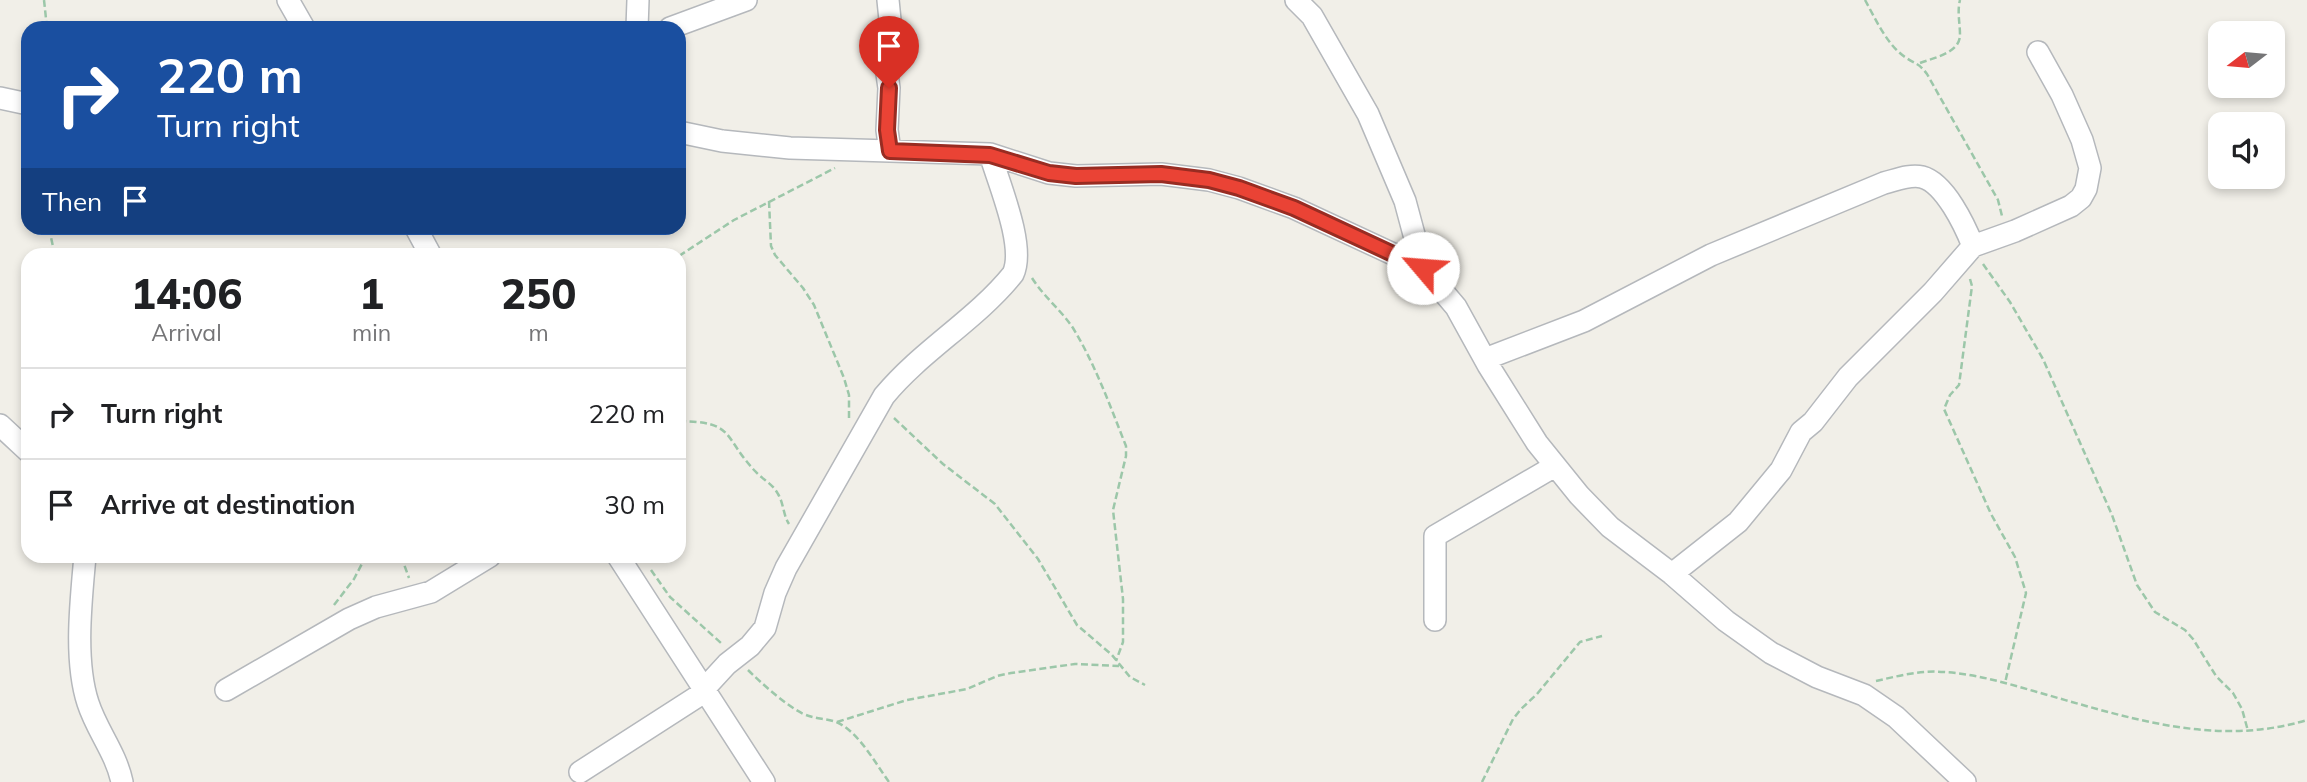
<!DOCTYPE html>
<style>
:root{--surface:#fff;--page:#f2f2f2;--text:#202124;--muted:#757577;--line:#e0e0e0}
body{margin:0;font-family:Mulish,sans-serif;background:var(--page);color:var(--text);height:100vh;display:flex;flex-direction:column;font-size:26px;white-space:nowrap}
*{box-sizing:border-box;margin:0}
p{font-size:23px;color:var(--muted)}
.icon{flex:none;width:38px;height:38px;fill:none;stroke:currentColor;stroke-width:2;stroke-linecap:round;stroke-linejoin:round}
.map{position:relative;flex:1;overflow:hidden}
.sheet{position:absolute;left:21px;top:248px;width:665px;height:315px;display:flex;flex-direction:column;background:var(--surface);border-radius:21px;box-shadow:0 4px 10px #0003}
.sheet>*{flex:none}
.banner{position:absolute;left:21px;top:21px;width:665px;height:214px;border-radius:21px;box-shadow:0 4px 10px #0003;background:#1a4fa0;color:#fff;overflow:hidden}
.needle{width:46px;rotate:254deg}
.tools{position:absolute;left:2208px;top:21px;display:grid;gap:14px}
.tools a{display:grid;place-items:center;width:77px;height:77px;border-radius:14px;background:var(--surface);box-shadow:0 4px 10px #0003;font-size:35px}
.pin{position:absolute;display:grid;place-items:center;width:60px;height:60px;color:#fff;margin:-72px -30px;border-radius:50% 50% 50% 0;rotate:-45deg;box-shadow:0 0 7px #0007}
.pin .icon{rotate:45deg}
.me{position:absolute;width:77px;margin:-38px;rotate:297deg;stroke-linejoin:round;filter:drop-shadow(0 0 5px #0008)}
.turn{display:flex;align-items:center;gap:24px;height:147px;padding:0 21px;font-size:32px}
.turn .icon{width:91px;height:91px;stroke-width:2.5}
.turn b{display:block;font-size:49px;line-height:60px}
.then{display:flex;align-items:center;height:66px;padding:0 21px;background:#0003;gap:14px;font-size:26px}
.eta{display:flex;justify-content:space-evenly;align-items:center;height:119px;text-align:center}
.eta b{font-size:42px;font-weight:800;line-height:49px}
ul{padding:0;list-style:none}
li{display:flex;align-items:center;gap:21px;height:91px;padding:0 21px;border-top:2px solid var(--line)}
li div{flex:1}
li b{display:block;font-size:26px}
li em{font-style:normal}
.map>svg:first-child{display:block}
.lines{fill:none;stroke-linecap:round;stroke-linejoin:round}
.minor-casing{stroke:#b5b8bc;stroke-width:24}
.path{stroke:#9cc7a9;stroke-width:2.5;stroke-dasharray:7 3.5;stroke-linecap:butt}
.minor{stroke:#fff;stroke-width:21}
.route-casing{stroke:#982c22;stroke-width:18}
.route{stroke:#ea4335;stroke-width:12}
</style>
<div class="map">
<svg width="2307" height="782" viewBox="0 0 2307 782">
<rect width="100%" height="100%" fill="#f1efe8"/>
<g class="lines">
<g class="minor-casing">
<path id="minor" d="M288 0 304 28
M888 0 890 20 884 53 889 88 887 130 890 151
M1296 0 1312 16 1368 114 1405 201 1423 268
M637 28 638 0
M670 28 746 0
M0 98 28 104
M679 132 722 141 790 148 990 154 1049 173 1076 176 1161 174 1209 180 1239 188 1294 208 1423 268 1456 307 1488 365 1537 443 1579 495 1610 527 1672 574 1726 621 1771 653 1817 677 1864 695 1896 717 1965 782
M416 228 431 256
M1485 359 1584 321 1711 255 1884 183C1896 180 1910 174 1922 177 1945 183 1965 226 1973 246
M0 425 28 451
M85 556C81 601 74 660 88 703 97 731 116 753 122 782
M618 556 764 782
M1672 574 1738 522 1781 470 1801 432 1813 422 1848 377 1933 292 1973 246 2015 231 2071 206 2081 198 2086 189 2090 168 2082 140 2062 95 2038 52
M1435 620V536L1555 466
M704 689 727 664 750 646 765 628 775 593 786 568 884 396C922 350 976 320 1013 274 1026 247 999 184 990 154
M226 690 349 619 376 607 431 592 490 556
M580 772 706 691"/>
</g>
<path class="path" d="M44 0 47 28
M1865 0C1875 18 1887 45 1905 57 1916 65 1918 62 1927 74L1998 200 2002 216
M1920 63C1933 58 1960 53 1960 35 1960 23 1957 12 1960 0
M769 201 771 246 775 255 803 288 814 305 844 378 849 395V419
M49 228 55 256
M679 256 734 220 835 168
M1983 264 2010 302 2043 359 2112 515 2137 585 2155 612 2185 630 2193 639 2216 676 2233 693 2242 709 2248 731
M1032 278C1044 297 1061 310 1073 328 1096 366 1110 406 1126 446V456L1113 510 1123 599V642L1116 661
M1970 279 1972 286 1959 385 1950 395 1944 409 1991 514 2015 557 2026 593 2005 683
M894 418 943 464 995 504 1038 559 1077 625 1112 655 1130 677 1145 685
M679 421C736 422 722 436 755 471 762 479 773 484 778 494 784 504 783 515 789 524
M401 556 409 578
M651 570 670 597 721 643
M334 605 354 579 366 556
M748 670C760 682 793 712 809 716 821 720 833 718 845 727 863 740 876 764 889 782
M1876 681C1898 676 1920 670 1944 672 1976 674 2006 683 2037 692 2126 717 2215 748 2307 720
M837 722 907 700 967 689 997 676 1011 673 1075 664 1119 666
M1482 782 1513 719 1521 709 1537 694 1580 642 1602 636"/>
<use href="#minor" class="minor"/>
</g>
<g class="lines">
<g class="route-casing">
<path id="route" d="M889 88 887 130 890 151 990 155 1049 173 1076 176 1161 174 1209 180 1239 188 1294 208 1423 268"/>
</g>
<use href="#route" class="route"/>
</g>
</svg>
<div class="tools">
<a><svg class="needle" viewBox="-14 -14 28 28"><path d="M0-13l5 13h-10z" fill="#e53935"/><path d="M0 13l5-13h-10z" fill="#757577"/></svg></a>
<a><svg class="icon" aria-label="sound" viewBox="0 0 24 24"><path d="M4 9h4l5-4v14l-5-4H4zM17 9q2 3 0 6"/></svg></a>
</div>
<div class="pin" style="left:889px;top:88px;background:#d93025"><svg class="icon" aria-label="arrive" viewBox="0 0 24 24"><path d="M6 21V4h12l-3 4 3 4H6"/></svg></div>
<svg class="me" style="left:1423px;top:268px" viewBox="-20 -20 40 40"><circle r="19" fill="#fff"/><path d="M0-13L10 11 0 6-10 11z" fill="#ea4335"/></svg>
<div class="banner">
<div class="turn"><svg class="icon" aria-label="right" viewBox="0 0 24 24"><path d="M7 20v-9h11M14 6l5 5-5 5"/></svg><div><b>220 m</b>Turn right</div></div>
<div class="then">Then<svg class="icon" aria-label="arrive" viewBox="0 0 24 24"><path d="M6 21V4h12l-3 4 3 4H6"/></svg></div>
</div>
<section class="sheet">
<div class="eta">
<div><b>14:06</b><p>Arrival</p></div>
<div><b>1</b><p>min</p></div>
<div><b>250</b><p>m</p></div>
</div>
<ul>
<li><svg class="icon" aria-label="right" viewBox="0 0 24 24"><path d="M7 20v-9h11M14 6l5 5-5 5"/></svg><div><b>Turn right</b></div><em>220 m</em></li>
<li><svg class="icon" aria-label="arrive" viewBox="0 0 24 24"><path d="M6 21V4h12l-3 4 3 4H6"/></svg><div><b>Arrive at destination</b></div><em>30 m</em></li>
</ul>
</section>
</div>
